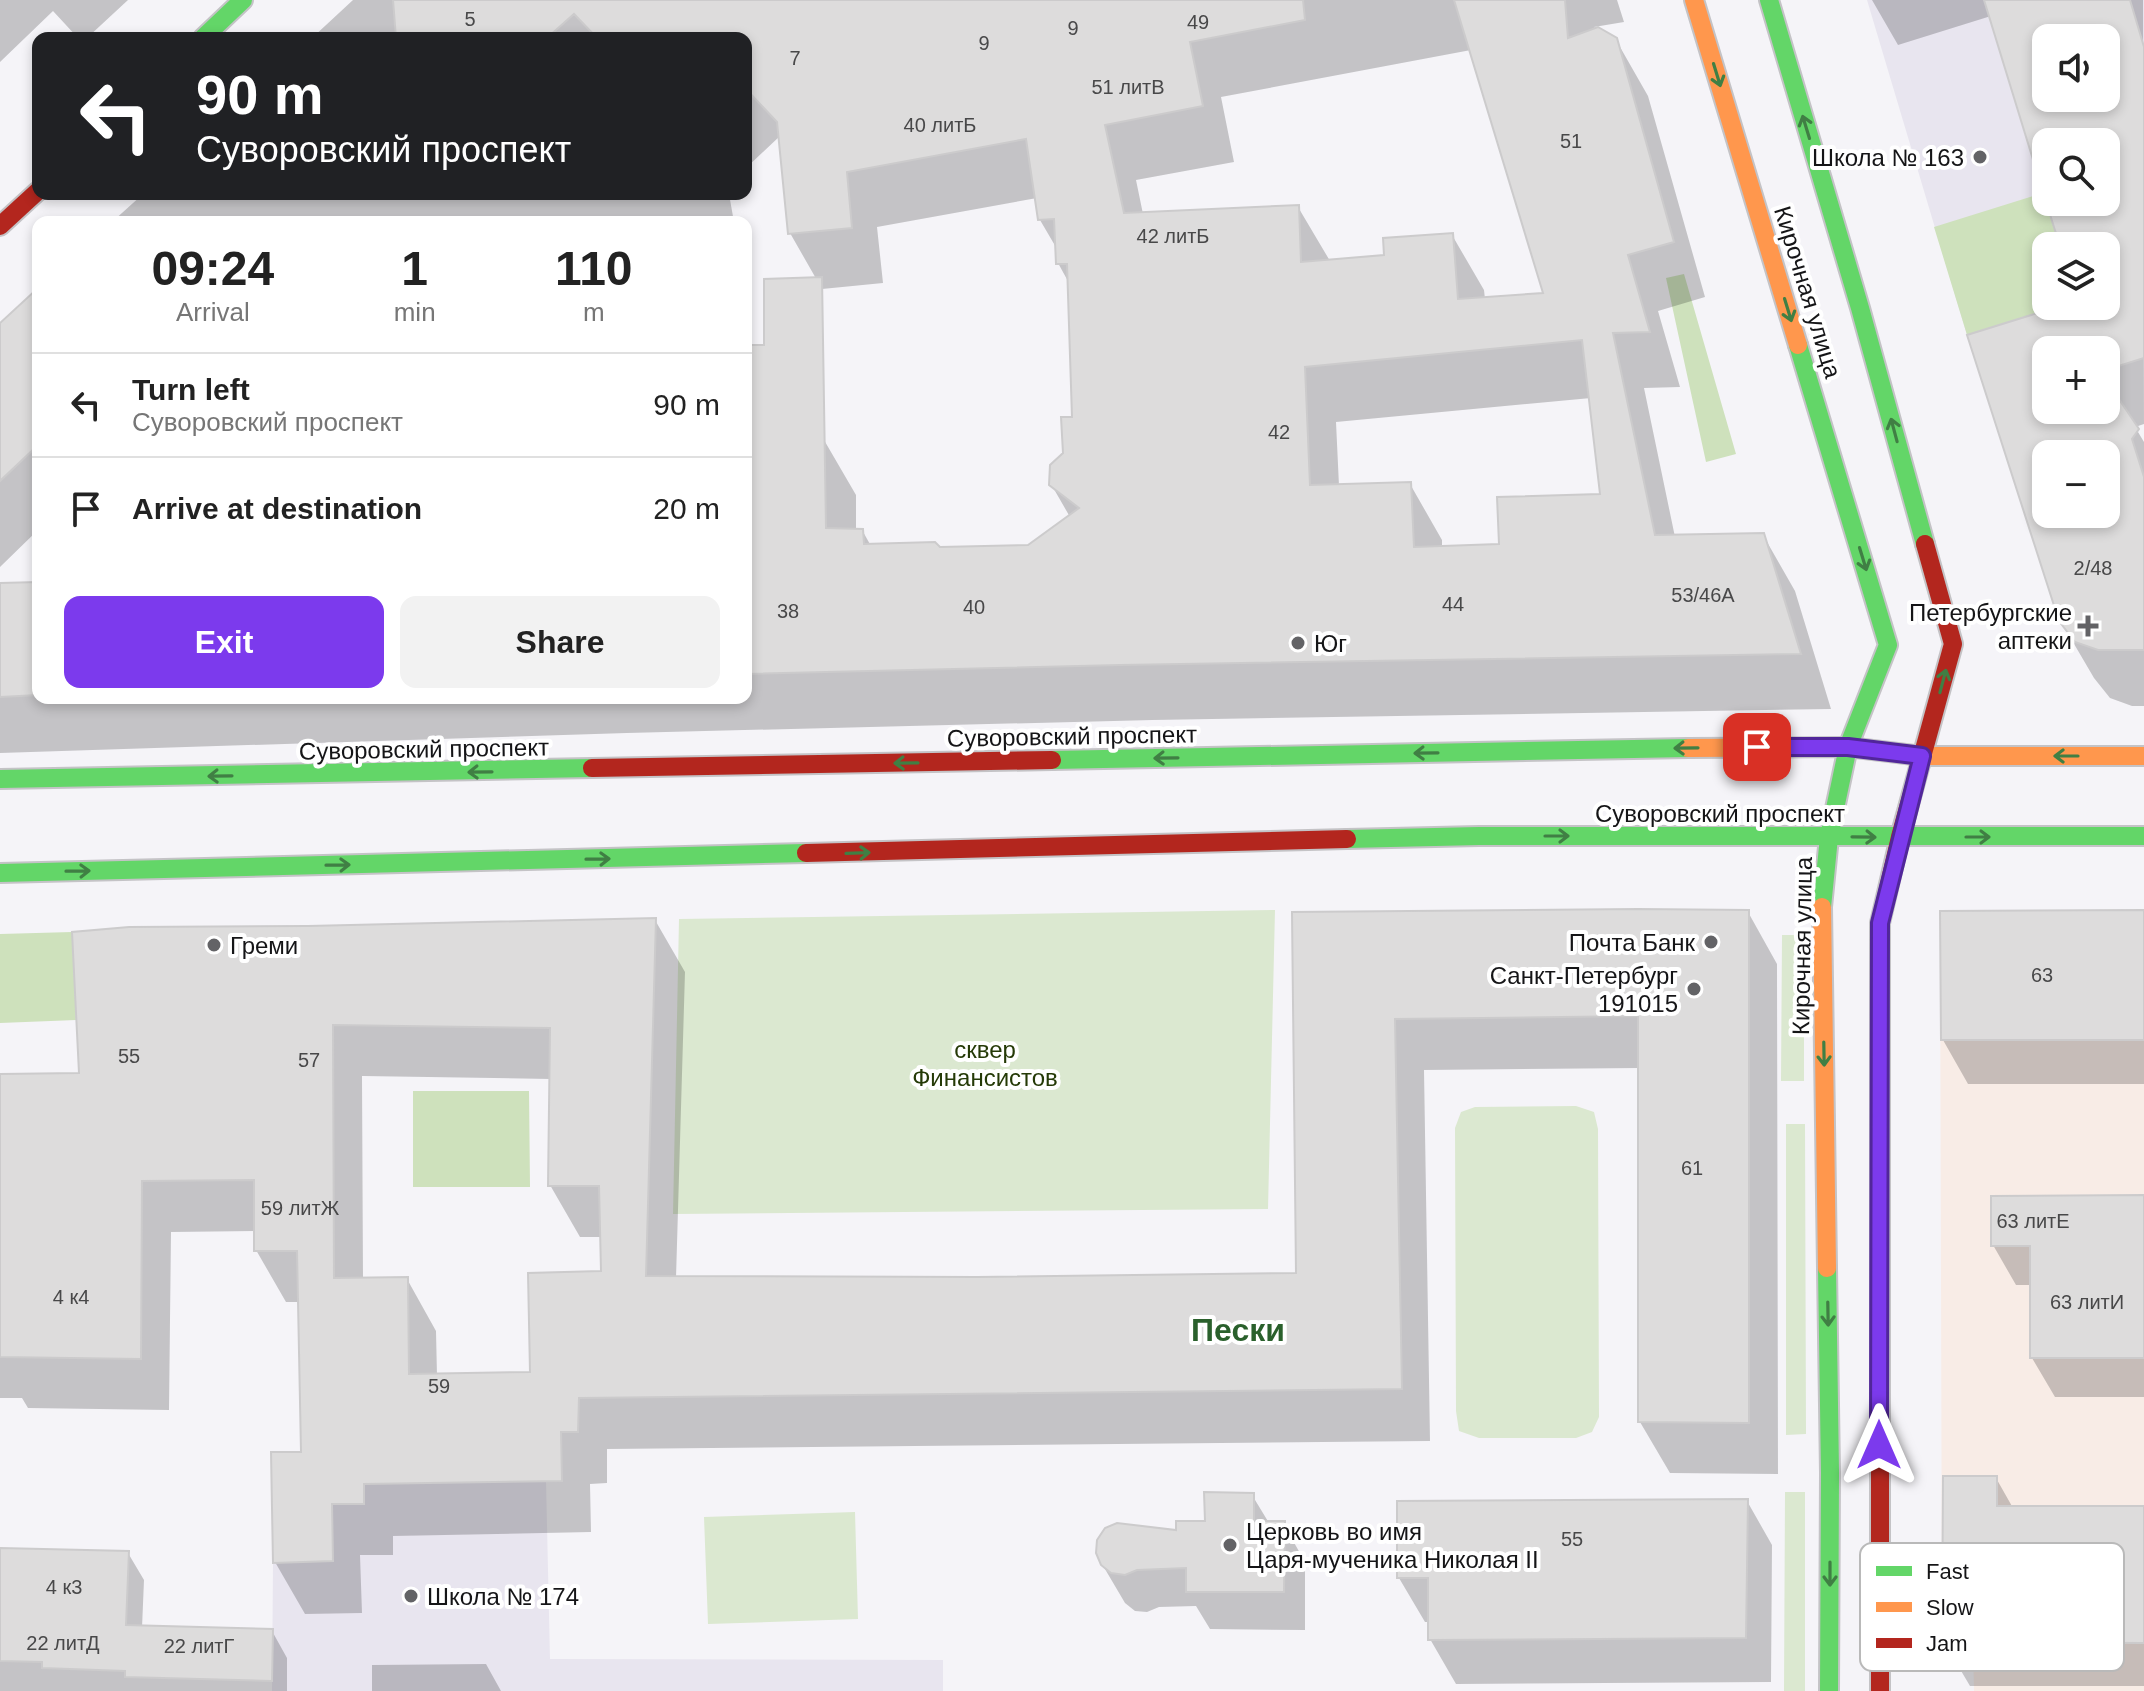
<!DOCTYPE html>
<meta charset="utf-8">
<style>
:root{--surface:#fff;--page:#f2f2f2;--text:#222;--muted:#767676;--line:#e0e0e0;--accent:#7c3aed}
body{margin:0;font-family:Arial,sans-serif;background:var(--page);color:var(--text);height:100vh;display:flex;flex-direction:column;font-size:30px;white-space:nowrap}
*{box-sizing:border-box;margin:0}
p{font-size:26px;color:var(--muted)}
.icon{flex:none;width:44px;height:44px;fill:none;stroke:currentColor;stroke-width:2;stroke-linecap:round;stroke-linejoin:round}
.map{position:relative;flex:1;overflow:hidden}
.sheet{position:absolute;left:32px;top:216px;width:720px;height:488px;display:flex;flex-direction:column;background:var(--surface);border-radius:16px;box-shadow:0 4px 12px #0003}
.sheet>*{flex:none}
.top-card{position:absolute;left:32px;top:32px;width:720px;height:168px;border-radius:16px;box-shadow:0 4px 12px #0003;background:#202124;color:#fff;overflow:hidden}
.controls{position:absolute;left:2032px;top:24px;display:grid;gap:16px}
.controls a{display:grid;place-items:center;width:88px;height:88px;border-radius:16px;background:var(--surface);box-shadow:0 4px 12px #0003;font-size:40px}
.pin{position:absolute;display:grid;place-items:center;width:68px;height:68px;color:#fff;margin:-34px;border-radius:16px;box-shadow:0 4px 12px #0006}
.me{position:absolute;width:88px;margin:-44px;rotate:0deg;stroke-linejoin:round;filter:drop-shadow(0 0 6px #0008)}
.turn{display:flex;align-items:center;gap:28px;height:168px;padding:0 32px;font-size:36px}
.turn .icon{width:104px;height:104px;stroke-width:2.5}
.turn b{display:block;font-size:56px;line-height:68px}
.eta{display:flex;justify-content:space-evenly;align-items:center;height:136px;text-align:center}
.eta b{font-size:48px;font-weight:700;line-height:56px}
.button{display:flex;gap:16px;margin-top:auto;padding:16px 32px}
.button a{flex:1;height:92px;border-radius:16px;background:var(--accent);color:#fff;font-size:32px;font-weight:700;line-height:92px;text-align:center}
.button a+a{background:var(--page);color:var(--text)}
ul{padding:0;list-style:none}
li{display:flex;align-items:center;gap:24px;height:104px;padding:0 32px;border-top:2px solid var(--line)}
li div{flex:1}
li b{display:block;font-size:30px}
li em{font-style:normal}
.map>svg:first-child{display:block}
.built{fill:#e8e5ef;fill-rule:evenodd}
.medical{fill:#f8ece6}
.green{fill:#dbe8d0}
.forest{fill:#cee1bc}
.shadow{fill:#0003;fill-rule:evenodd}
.building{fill:#dddcdc;stroke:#cccbcc;stroke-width:2;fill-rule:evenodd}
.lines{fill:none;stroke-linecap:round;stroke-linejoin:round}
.fast-casing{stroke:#c4c3c6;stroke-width:22}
.slow-casing{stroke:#c4c3c6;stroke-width:22}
.jam-casing{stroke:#c4c3c6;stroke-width:22}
.fast{stroke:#63d668;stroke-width:18}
.slow{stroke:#ff974d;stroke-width:18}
.jam{stroke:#b3261e;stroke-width:18}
.oneway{stroke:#407f44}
.route-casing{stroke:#51269a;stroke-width:20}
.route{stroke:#7c3aed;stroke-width:14}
.poi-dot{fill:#636366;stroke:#fff;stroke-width:3}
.labels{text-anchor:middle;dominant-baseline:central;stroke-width:8;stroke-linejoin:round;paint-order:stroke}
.number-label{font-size:20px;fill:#484849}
.poi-label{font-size:24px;fill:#151517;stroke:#fff;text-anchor:end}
.street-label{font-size:24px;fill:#151517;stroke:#fff}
.park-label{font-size:24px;fill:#253a07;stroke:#fff}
.district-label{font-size:32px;font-weight:bold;fill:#2a602c;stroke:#fff}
.key{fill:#fff;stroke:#b9b9b9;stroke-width:2}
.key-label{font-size:22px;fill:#151517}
</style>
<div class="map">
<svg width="2144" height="1691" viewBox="0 0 2144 1691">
<rect width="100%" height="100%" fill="#f5f4f8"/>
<path class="built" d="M1867 0H2144V137L2106 142H2046V202L2060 246H2046V306H2060L1967 335ZM2046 38H2106V98H2046Z
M546 1481 550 1659 943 1660V1691H272L273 1563 333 1561 332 1504H364V1484Z"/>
<path class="medical" d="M2144 910V1691H1974L1973 1643 1942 1642 1940 911Z"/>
<path class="green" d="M1275 910 1268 1209 673 1214 679 919Z
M1782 935H1804V1081H1781Z
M1576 1106 1594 1112 1598 1129 1599 1417 1592 1432 1576 1438H1479L1459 1431 1456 1411 1455 1128 1461 1112 1475 1107Z
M1786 1124H1805L1806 1434 1786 1435Z
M1785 1492H1805V1691H1784Z
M855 1512 858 1619 708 1624 704 1517Z"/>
<path class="forest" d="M2043 193 2060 246H2046V306H2060L1967 335 1934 227Z
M1684 274 1736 454 1706 462 1666 278Z
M72 932 76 1020 0 1023V934Z
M413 1091H529L530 1187H413Z"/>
<path class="shadow" d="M0 0H128L87 38H78L53 11 0 62Z
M353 0H1617L1624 22 1594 27 1616 40 1648 96 1705 297 1658 311 1680 387 1644 388 1675 537 1763 535 1795 591 1831 709 1153 720 627 733 0 753V585L38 584V698H746V367L824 440 856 495V530H862L871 546 939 549 1028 547 1070 517 1051 484 1065 454 1074 419 1069 283 1058 263 1057 249 1040 220 1037 198 877 227 883 283 822 289 790 233 780 136 746 168V38H312ZM1471 50 1546 295 1485 299 1484 290 1452 235 1386 257 1330 261 1298 207 1143 214 1136 180 1234 162 1221 97ZM1591 398 1602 496 1501 546 1442 548V540L1410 484 1339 486 1336 422Z
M1872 0H2143L2144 424 2135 427 2144 442V706H2132L2110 698 2094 678 2060 620 1970 337 2066 306H2106V246H2062L2048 202H2106V142H2046V195L1991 16 1898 45ZM2046 38H2106V98H2046ZM2046 350H2106V410H2046ZM2046 454H2106V514H2046Z
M143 194H729L734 222H112Z
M38 291V530L0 567V326Z
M1748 912 1777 964 1778 1474 1670 1473 1640 1422V1068L1424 1070 1430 1441 607 1449V1483L590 1484 591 1532 393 1536V1555H360L362 1613 305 1614 275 1562 303 1454 300 1302H286L256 1250V1231L171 1232 169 1410 28 1408 22 1398H0V1076L81 1075 308 928 655 920 685 972 676 1278 977 1279 1298 1275 1294 914ZM362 1076 551 1079 550 1185 580 1237H602L603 1273 532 1374 437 1376 436 1331 407 1279H363Z
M2144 912V1084H1968L1943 1040Z
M2144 1198V1397H2055L2032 1358V1285H2016L1993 1245Z
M1996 1478 2013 1508H2144V1686H1970L1944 1642Z
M1252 1495 1269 1523H1283L1305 1562V1630L1210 1629 1196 1606 1159 1607 1147 1612 1135 1611 1125 1603 1102 1564 1178 1532 1207 1523Z
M1747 1501 1772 1545 1771 1682 1456 1684 1430 1639V1622H1425L1399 1578Z
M0 1550 128 1553 144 1580 142 1628 272 1631 287 1658V1691H0Z
M486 1664 501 1691H372V1665Z"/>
<path class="building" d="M393 0H1303L1305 20 1190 42 1203 106 1105 125 1124 213 1299 205 1301 262 1384 255 1383 238 1453 233 1458 299 1543 293 1454 0H1565L1568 38 1598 27 1617 38 1674 242 1628 255 1650 332 1613 333 1655 535 1764 533 1801 654 1120 665 746 674V345H764V279L822 277 826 528 863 529 864 544 935 542 940 547 1028 545 1079 508 1049 485 1050 465 1063 453 1061 417H1072L1067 264H1056L1054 219 1038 220 1026 139 847 172 852 228 788 234 777 122 746 89V38H597L574 14 547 38H396ZM1582 340 1600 494 1497 497 1499 544 1414 547 1411 482 1310 485 1305 367Z
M1984 0H2130L2144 47V358L2106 370V350H2046V410H2106V380L2139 429 2132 439 2144 477V650H2098L2075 642 2059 621 1967 335 2060 306H2106V246H2060L2046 202H2106V142H2046V202ZM2046 38H2106V98H2046ZM2046 454H2106V514H2046Z
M38 288V445L0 481V323Z
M38 582V695L0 697V583Z
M1638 909 1749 910V1423L1638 1422V1016L1395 1019 1402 1389 579 1398 578 1432H561L562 1481 364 1484V1504H332L333 1561 273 1563 271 1452H301L297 1251H254V1180L142 1181 141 1359 0 1357V1074L79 1073 72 932 129 927 308 926 656 918 646 1276 977 1277 1296 1273 1292 912ZM333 1025 550 1028 548 1186H599L601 1271 528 1273 530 1372 409 1374 408 1277 334 1278Z
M2144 910V1040H1941L1940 911Z
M2144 1195V1358H2030V1246H1991V1196Z
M1943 1476H1997V1506H2144V1643L1942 1642Z
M1204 1492 1254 1493V1521H1285L1284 1592H1186V1568L1137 1570 1125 1575 1111 1573 1101 1565 1096 1553 1097 1540 1105 1528 1117 1523 1176 1530V1521H1205Z
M1748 1499 1746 1638 1428 1640V1578H1397V1501Z
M0 1548 129 1551 126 1625 273 1629 272 1681 125 1677V1671L42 1668V1662L0 1661Z"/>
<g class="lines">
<g class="fast-casing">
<path id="fast" d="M1769 0 1860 308 1925 544
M203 38 243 0
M1798 345 1888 645 1848 747 1829 837 1822 907
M1052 760 1688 748
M0 779 592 768
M1347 839 1479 836H2144
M0 873 806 853
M1880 937V1460
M1827 1268 1830 1473 1829 1691"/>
</g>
<g class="slow-casing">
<path id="slow" d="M1694 0 1798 345
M1688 748 1848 747 1922 756H2144
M1822 907 1827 1268"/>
</g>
<g class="jam-casing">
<path id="jam" d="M0 226 38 191
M592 768 1052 760
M806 853 1347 839
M1880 937V923L1900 837 1953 644 1925 544
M1880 1460V1691"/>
</g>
<use href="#fast" class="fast"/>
<use href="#slow" class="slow"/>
<use href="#jam" class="jam"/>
</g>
<defs><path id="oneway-shaft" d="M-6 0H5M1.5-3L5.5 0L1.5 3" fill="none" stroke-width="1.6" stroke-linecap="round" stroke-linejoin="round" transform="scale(2)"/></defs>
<g class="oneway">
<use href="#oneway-shaft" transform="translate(1717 75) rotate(73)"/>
<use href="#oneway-shaft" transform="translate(1806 127) rotate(-107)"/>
<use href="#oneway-shaft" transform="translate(1788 310) rotate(73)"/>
<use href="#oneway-shaft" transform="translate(1894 430) rotate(-105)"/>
<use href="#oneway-shaft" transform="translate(1863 559) rotate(73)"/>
<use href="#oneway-shaft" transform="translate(1943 681) rotate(-75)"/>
<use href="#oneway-shaft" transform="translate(1686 748) rotate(179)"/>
<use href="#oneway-shaft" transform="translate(1426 753) rotate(179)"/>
<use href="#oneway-shaft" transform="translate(2066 756) rotate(-180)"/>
<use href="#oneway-shaft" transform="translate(1166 758) rotate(179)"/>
<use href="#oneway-shaft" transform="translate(906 763) rotate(179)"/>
<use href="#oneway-shaft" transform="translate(480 772) rotate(179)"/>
<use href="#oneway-shaft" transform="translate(220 776) rotate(179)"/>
<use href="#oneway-shaft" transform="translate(1557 836)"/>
<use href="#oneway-shaft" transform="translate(1864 837) rotate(1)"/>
<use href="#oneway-shaft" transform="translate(1978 837)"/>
<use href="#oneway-shaft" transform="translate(858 853) rotate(-2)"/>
<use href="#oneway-shaft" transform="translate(598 859) rotate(-1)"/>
<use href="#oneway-shaft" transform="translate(338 865) rotate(-1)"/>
<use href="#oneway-shaft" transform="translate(78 871) rotate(-1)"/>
<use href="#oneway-shaft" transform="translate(1824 1054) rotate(89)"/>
<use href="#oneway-shaft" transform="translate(1828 1314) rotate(89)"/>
<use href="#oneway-shaft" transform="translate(1830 1574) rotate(90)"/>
</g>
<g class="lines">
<g class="route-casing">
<path id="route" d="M1757 747H1848L1922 756 1880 923 1879 1445"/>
</g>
<use href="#route" class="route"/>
</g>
<g class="poi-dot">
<circle cx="1980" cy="157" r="8"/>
<path d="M2084 614h8v8h8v8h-8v8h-8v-8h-8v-8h8z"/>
<circle cx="1298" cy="643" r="8"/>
<circle cx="1711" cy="942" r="8"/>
<circle cx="214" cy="945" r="8"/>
<circle cx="1694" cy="989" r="8"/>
<circle cx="1230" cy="1545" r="8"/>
<circle cx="411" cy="1596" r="8"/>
</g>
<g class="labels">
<g class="number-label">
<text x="470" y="19">5</text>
<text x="1198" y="22">49</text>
<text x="1073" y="28">9</text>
<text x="984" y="43">9</text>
<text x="795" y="58">7</text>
<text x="1128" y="87">51 литВ</text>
<text x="940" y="125">40 литБ</text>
<text x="1571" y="141">51</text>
<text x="1173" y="236">42 литБ</text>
<text x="1279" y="432">42</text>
<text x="2093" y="568">2/48</text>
<text x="1703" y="595">53/46А</text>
<text x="1453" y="604">44</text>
<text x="974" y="607">40</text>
<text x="788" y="611">38</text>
<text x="2042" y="975">63</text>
<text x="129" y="1056">55</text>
<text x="309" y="1060">57</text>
<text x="1692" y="1168">61</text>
<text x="300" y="1208">59 литЖ</text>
<text x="2033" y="1221">63 литЕ</text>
<text x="71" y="1297">4 к4</text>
<text x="2087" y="1302">63 литИ</text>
<text x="439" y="1386">59</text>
<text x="1572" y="1539">55</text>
<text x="64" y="1587">4 к3</text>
<text x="63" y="1643">22 литД</text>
<text x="199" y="1646">22 литГ</text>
</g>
<g class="poi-label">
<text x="1964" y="157">Школа № 163</text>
<text x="2072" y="612">Петербургские<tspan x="2072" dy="28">аптеки</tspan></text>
<text x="1314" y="643" text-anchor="start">Юг</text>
<text x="1695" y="942">Почта Банк</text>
<text x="230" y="945" text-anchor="start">Греми</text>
<text x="1678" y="975">Санкт-Петербург<tspan x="1678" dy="28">191015</tspan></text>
<text x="1246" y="1531" text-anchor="start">Церковь во имя<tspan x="1246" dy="28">Царя-мученика Николая II</tspan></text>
<text x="427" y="1596" text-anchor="start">Школа № 174</text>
</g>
<g class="street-label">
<text transform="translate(1808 292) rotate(73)">Кирочная улица</text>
<text transform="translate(1072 736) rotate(-1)">Суворовский проспект</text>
<text transform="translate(424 749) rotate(-1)">Суворовский проспект</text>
<text x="1720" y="813">Суворовский проспект</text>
<text transform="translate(1802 946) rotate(-89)">Кирочная улица</text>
</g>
<g class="park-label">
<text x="985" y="1049">сквер<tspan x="985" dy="28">Финансистов</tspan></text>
</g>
<g class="district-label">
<text x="1238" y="1330">Пески</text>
</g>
</g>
<rect x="1860" y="1543" width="264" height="128" rx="12" class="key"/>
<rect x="1876" y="1566" width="36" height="10" fill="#63d668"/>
<rect x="1876" y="1602" width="36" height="10" fill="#ff974d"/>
<rect x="1876" y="1638" width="36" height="10" fill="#b3261e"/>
<g class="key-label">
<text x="1926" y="1579">Fast</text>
<text x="1926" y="1615">Slow</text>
<text x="1926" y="1651">Jam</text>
</g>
</svg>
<div class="controls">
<a><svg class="icon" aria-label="sound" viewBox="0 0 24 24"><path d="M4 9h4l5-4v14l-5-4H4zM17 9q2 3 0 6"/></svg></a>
<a><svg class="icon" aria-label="search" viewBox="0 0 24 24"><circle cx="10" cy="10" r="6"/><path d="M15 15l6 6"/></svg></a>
<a><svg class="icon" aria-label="layers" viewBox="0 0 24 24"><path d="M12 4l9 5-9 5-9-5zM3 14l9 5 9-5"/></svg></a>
<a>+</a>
<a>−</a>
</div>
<div class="pin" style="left:1757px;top:747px;background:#d93025"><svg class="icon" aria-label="arrive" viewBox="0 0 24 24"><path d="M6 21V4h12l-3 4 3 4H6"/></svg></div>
<svg class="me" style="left:1879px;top:1445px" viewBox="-20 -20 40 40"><path d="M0-17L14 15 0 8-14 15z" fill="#7c3aed" stroke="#fff" stroke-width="4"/></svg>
<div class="top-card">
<div class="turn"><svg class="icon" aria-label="left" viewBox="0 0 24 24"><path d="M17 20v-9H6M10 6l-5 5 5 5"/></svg><div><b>90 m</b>Суворовский проспект</div></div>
</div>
<section class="sheet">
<div class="eta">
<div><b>09:24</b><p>Arrival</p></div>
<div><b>1</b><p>min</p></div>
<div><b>110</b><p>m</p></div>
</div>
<ul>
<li><svg class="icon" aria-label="left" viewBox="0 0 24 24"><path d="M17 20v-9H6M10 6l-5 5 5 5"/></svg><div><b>Turn left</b><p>Суворовский проспект</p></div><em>90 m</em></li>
<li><svg class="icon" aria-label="arrive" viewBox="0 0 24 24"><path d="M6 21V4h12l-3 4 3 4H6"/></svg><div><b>Arrive at destination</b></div><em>20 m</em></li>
</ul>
<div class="button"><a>Exit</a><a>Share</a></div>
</section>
</div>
